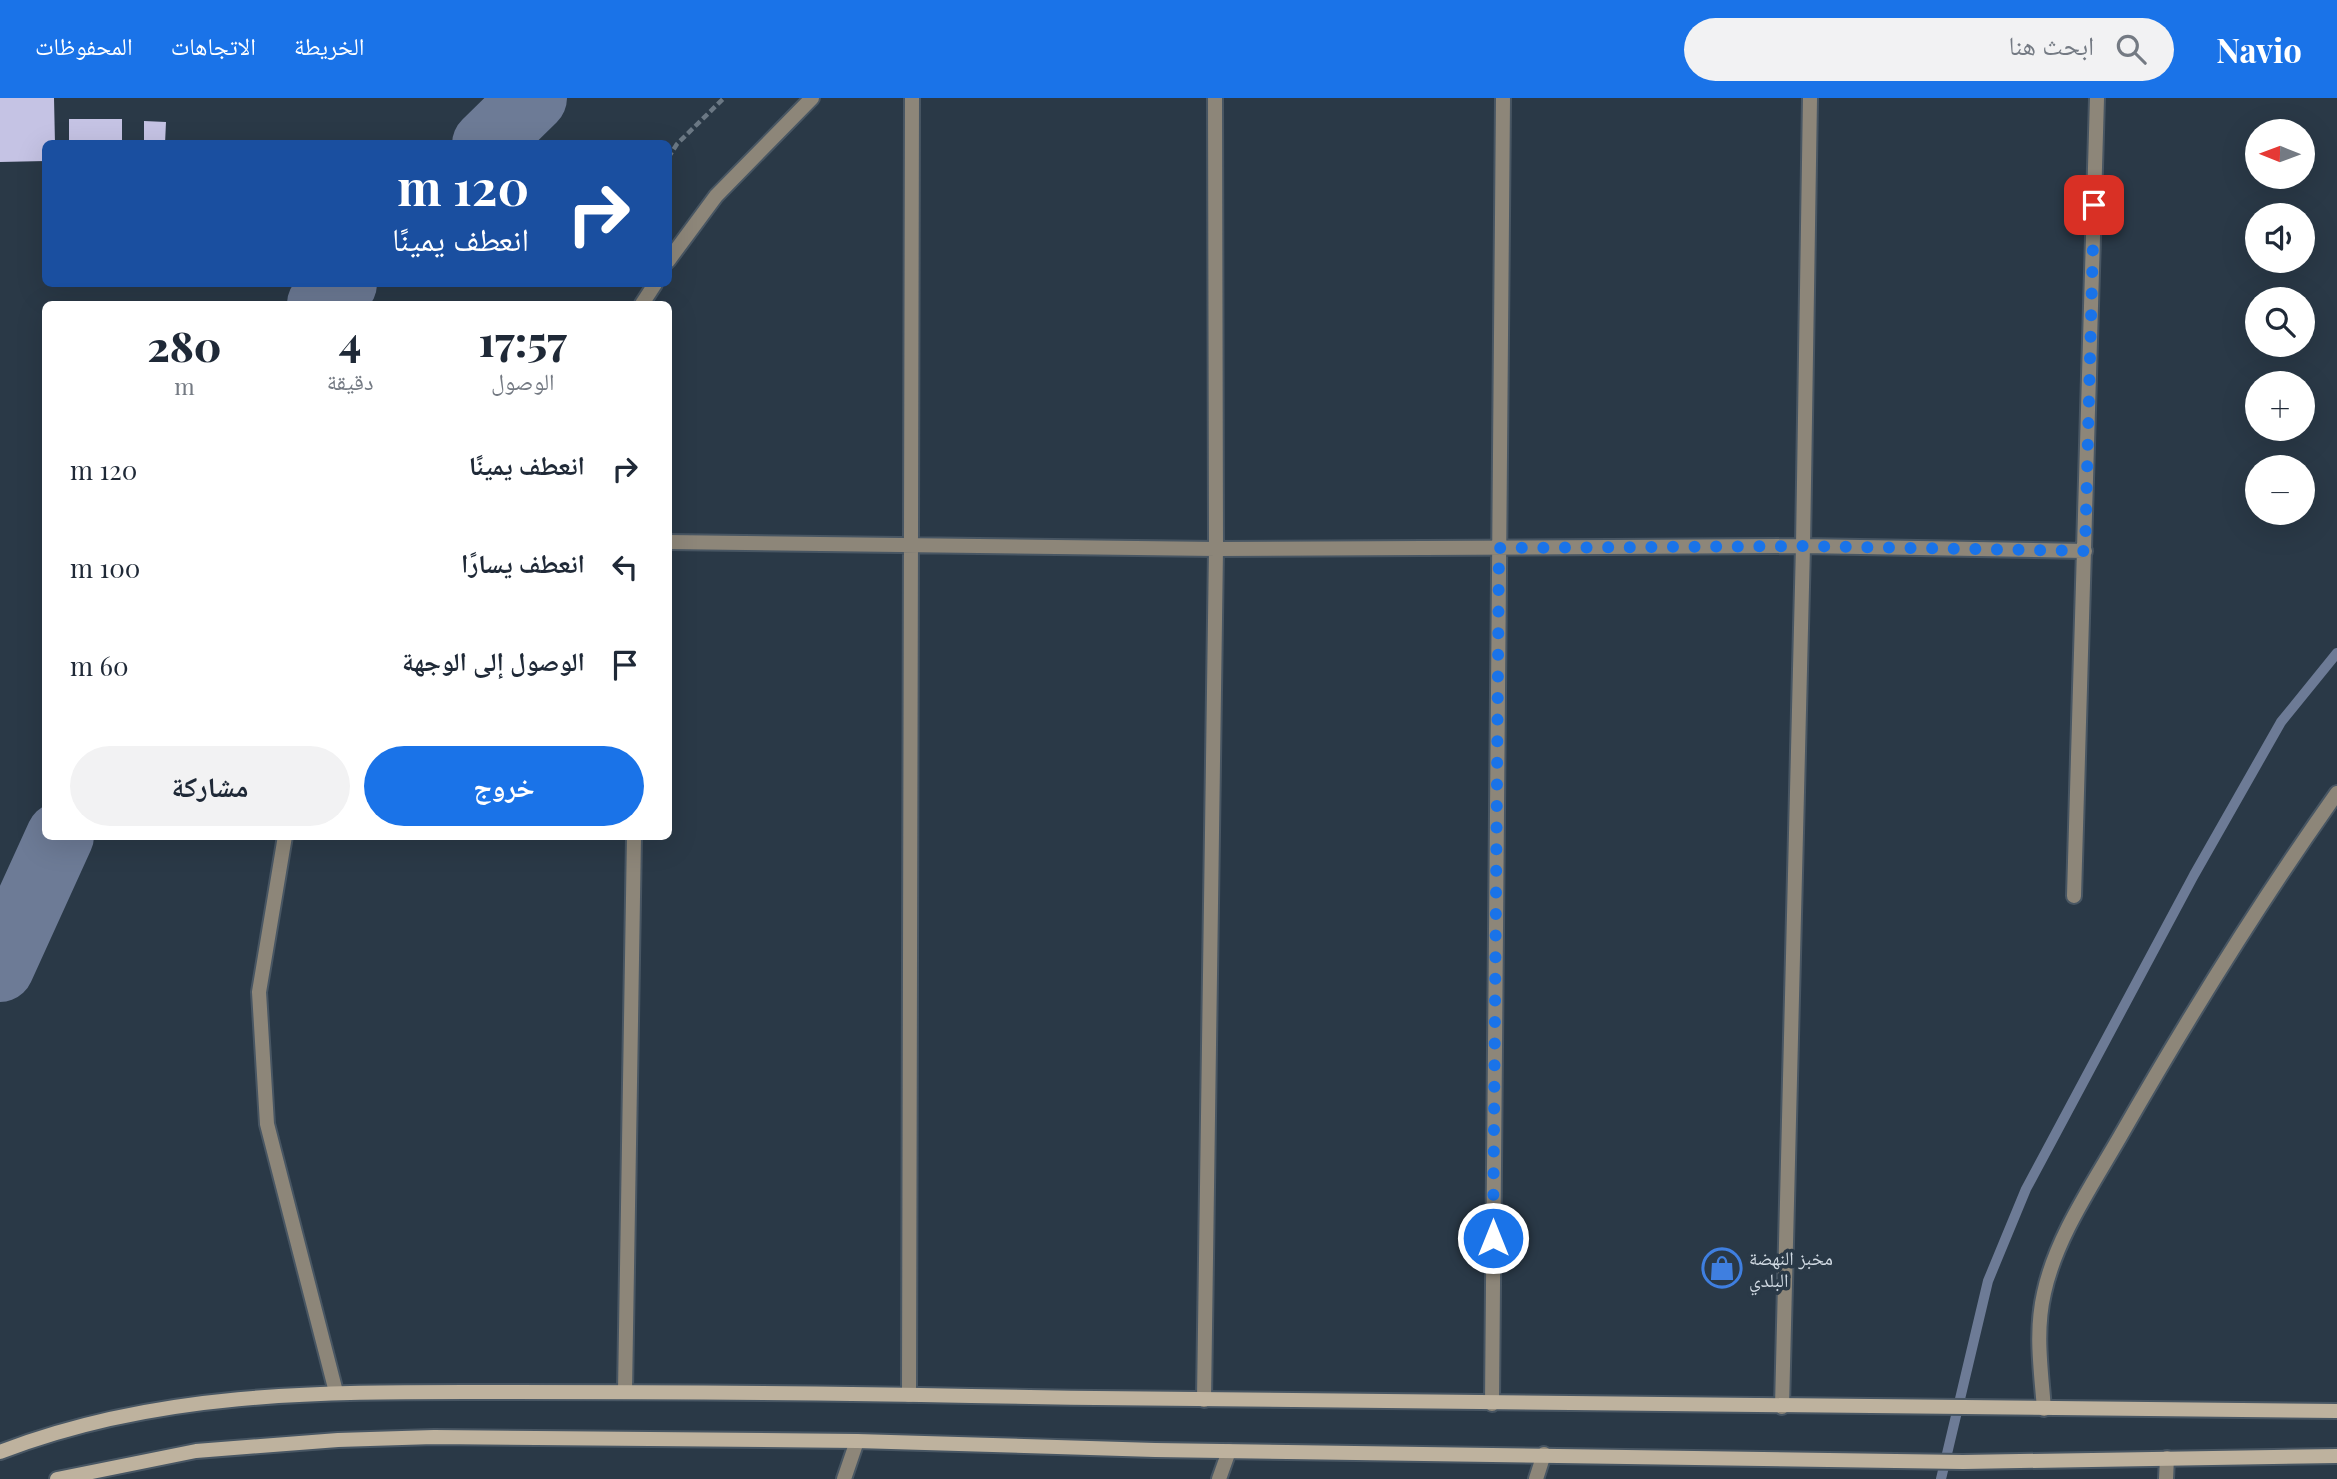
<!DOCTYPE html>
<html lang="ar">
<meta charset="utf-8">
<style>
:root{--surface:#fff;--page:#f2f2f3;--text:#1f2937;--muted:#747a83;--accent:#1a73e8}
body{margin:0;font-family:"Playfair Display","Noto Naskh Arabic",serif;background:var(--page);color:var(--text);direction:rtl;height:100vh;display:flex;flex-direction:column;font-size:26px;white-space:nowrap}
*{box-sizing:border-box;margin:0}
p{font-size:23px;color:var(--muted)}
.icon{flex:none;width:38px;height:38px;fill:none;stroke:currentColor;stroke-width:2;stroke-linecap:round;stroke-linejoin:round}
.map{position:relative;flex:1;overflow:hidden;direction:ltr}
.side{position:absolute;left:42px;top:203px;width:630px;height:539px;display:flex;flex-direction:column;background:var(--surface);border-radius:10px;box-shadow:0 7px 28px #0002;direction:rtl}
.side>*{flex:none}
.hud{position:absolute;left:42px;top:42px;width:630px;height:147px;border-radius:10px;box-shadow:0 7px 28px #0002;direction:rtl;background:#1a4fa0;color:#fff;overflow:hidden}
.needle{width:46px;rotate:271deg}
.controls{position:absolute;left:2245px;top:21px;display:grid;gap:14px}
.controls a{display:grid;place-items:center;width:70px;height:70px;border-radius:50%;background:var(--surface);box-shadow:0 7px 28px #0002;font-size:35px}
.pin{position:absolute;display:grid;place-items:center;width:60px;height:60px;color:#fff;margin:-30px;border-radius:14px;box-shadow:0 4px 10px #0006}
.me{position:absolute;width:77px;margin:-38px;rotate:0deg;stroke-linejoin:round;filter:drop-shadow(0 0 5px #0008)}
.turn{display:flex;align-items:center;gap:24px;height:147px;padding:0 28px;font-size:32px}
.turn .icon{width:91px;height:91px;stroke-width:2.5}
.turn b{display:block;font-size:49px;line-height:60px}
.eta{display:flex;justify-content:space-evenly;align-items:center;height:119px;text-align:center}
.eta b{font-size:42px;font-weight:800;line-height:49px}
.button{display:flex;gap:14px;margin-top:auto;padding:14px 28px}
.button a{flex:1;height:80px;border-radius:42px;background:var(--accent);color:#fff;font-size:28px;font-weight:800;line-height:80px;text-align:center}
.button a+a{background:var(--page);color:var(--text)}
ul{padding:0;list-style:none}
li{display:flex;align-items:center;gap:21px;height:98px;padding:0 28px}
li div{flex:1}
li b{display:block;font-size:26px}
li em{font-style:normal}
header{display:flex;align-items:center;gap:42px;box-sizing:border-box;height:98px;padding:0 35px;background:var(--accent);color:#fff}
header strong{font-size:33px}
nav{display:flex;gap:38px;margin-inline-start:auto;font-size:24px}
.search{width:490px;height:63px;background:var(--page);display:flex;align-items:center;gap:18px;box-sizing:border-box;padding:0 24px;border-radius:38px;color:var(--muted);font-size:26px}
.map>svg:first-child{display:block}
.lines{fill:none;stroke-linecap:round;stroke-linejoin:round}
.stream{stroke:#6d7b96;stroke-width:10}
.river{stroke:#6d7b96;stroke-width:68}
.building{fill:#c5c3e4}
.street-casing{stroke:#485663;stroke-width:18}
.secondary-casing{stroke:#485663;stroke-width:18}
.path{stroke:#6b7884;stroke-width:4.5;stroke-dasharray:7 3.5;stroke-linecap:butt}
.street{stroke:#8d8679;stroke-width:14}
.secondary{stroke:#beb29e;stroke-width:14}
.route{stroke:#1a73e8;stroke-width:12;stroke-dasharray:0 21.6}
.labels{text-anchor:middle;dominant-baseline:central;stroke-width:7;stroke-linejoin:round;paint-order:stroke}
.poi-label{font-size:19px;fill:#d1dae3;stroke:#2a3947;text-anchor:start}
</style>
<header>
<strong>Navio</strong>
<div class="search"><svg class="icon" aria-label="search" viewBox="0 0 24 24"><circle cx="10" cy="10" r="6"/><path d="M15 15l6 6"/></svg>ابحث هنا</div>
<nav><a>الخريطة</a><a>الاتجاهات</a><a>المحفوظات</a></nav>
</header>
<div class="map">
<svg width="2337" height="1381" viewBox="0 0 2337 1381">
<rect width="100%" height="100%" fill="#2a3947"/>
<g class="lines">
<path class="stream" d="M1941 1381 1988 1183 2026 1091 2194 777 2281 624 2337 555"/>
<path class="river" d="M486 46 533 0
M321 206 343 186
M0 870 60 738"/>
</g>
<path class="building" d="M0 0H54L55 46H46V63L0 64Z
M69 21H122V46H69Z
M144 23 166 24 165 46H144Z"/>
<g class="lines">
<g class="street-casing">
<path id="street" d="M668 163 716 98 812 0
M642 206 655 186
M668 444 1216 451 1803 448 2085 453
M285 738 259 894 267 1026 336 1294
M2074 798 2097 0
M625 1294 634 738
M909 1297 912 0
M1204 1302 1216 451 1215 0
M1492 1306 1503 0
M1782 1309 1803 448 1810 0
M2044 1311C2041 1272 2035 1234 2044 1195 2056 1139 2093 1086 2121 1037 2188 920 2259 805 2337 695
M844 1381 857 1343
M1219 1381 1229 1353
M1536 1381 1544 1356
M2166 1381 2167 1360"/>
</g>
<g class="secondary-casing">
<path id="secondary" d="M0 1354C165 1290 338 1294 511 1294 664 1294 817 1295 971 1298 1426 1306 1881 1309 2337 1313
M57 1381 196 1353 338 1342 434 1339 857 1343 1155 1352 1963 1364 2337 1358"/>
</g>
<path class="path" d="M668 60 677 46 724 0"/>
<use href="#street" class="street"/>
<use href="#secondary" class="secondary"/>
</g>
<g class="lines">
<path class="route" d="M1493 1140 1499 450 1803 448 2085 453 2094 107"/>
</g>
<defs>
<g id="shop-ring" transform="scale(2.0125)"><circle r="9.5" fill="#2a3947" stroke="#3f7fe0" stroke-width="1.5"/><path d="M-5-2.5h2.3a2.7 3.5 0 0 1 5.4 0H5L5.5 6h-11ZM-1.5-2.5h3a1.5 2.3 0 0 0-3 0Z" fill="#3f7fe0"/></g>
</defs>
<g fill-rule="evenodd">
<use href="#shop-ring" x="1722" y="1170"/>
</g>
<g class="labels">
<g class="poi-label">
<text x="1749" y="1159">مخبز النهضة<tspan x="1749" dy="22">البلدي</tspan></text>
</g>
</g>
</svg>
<div class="controls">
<a><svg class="needle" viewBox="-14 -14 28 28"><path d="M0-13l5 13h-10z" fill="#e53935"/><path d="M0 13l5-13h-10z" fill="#747a83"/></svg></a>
<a><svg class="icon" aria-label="sound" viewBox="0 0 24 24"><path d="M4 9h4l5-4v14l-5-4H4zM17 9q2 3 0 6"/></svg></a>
<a><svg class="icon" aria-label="search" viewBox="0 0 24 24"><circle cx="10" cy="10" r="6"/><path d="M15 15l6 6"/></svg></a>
<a>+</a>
<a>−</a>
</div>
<div class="pin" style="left:2094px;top:107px;background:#d93025"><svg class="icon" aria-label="arrive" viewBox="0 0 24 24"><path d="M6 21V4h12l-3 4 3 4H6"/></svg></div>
<svg class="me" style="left:1493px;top:1140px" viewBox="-20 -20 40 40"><circle r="17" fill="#1a73e8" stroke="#fff" stroke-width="3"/><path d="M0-11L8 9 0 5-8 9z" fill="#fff"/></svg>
<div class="hud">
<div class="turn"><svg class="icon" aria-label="right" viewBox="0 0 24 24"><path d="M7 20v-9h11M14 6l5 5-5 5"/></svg><div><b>120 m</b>انعطف يمينًا</div></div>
</div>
<section class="side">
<div class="eta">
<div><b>17:57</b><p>الوصول</p></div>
<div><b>4</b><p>دقيقة</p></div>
<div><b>280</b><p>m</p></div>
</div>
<ul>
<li><svg class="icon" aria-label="right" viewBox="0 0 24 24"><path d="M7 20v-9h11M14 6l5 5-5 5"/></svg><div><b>انعطف يمينًا</b></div><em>120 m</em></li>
<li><svg class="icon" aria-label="left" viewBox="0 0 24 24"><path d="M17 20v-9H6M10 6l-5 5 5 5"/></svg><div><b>انعطف يسارًا</b></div><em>100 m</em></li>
<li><svg class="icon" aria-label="arrive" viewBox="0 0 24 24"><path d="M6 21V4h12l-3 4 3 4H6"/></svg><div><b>الوصول إلى الوجهة</b></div><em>60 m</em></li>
</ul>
<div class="button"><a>خروج</a><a>مشاركة</a></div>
</section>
</div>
